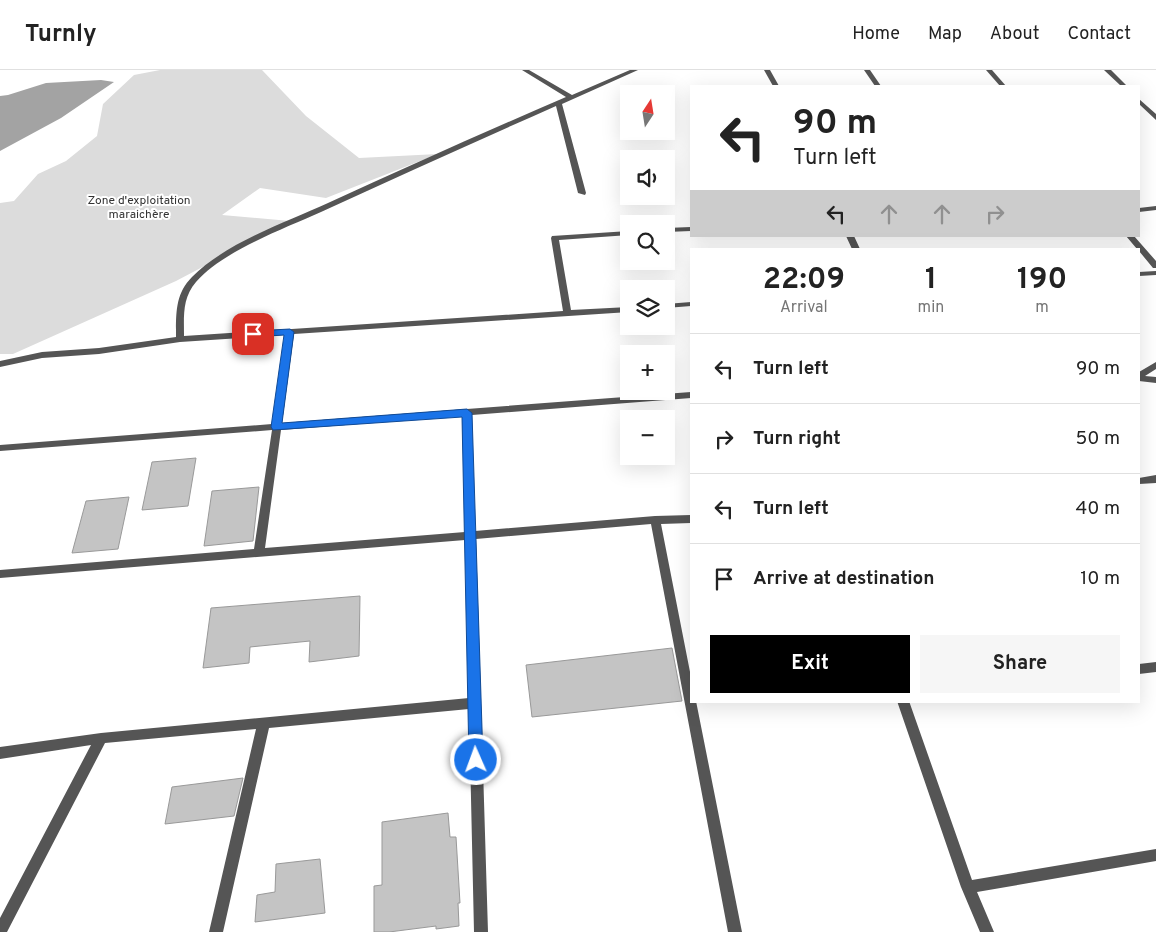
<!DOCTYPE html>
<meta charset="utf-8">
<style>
:root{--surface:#fff;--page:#f6f6f6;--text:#222;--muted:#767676;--line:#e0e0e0;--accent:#000}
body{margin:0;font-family:Overpass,sans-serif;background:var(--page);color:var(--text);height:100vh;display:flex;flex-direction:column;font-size:19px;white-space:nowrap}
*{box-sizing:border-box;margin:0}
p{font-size:16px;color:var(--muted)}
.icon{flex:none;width:28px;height:28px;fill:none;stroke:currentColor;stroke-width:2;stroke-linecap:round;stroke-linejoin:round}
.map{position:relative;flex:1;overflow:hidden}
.panel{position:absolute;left:690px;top:178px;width:450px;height:455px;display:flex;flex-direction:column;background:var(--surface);border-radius:0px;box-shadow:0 5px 20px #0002}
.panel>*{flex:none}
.guide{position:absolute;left:690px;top:15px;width:450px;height:152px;border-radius:0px;box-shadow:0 5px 20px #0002;background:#fff;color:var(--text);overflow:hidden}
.needle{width:32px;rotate:12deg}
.tools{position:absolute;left:620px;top:15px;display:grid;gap:10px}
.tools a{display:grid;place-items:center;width:55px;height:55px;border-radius:0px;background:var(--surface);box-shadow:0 5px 20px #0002;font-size:25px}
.pin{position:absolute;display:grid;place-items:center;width:42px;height:42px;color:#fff;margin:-21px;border-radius:10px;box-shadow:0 2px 8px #0006}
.me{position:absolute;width:55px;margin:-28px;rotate:358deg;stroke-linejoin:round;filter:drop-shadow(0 0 4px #0008)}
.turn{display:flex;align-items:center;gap:18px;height:105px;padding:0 20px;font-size:22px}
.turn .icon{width:65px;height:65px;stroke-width:2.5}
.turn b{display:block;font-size:35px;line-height:42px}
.lanes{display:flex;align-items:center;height:48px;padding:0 20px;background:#0003;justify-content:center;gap:25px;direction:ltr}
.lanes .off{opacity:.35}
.eta{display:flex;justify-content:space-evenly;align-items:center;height:85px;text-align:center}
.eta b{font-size:30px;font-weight:700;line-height:35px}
.action{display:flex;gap:10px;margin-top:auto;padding:10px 20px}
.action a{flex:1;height:58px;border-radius:0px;background:var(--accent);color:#fff;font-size:20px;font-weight:700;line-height:58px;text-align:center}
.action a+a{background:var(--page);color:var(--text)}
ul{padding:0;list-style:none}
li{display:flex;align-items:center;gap:15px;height:70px;padding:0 20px;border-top:1px solid var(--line)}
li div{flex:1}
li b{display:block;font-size:19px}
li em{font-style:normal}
header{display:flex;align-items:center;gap:30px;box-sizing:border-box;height:70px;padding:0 25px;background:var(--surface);border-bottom:1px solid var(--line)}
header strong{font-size:24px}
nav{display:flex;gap:28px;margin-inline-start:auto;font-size:18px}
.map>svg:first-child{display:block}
.green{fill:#dcdcdc}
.water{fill:#a3a3a3}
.building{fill:#c4c4c4;stroke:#999}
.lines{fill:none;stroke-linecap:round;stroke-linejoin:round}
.minor{fill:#555;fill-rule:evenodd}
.tertiary{fill:#555;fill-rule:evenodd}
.route{fill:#1a73e8;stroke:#114b97}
.labels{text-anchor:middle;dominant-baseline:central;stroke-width:4;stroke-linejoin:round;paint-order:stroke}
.far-park-label{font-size:12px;fill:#333;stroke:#fff}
</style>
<header>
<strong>Turnly</strong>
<nav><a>Home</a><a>Map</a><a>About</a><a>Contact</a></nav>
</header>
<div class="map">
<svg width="1156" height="862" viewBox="0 0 1156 862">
<rect width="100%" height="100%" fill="#fff"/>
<path class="green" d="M160 0H262L306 46 359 88 438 84 326 128 260 118 222 145 290 151 176 211 13 284H0V133L14 131 38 104 66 91 97 66 103 34 134 5Z"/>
<path class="water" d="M101 10 114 12 61 48 0 81V26L8 25 46 13Z"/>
<path class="building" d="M196 388 188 436 142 440 152 392Z
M259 417 253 471 204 476 212 421Z
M129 427 118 479 72 483 86 431Z
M360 526 359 586 309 592 310 571 250 577 249 593 203 598 211 538Z
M672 578 682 631 532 647 526 595Z
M243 708 234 746 165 754 172 717Z
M448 743 450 767H456L460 833H458L459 856 436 859V856L389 862H374V816L382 815V752Z
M320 789 325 843 255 852 257 825 275 822 276 794Z"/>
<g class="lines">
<path class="minor" d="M522 0H529L572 25 630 0H638L562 34 586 123 585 125 578 123 556 36C477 71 399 106 321 142 283 159 223 181 196 212 182 228 184 247 184 266L563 241 551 168 552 166 629 161V165L559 170 571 240 629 237V242L294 264 282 353 691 322V328L472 345 475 461 655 446 691 445V453L661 454 691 607V631H696L742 862H728L651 454 476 469 488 862H474L469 639 269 658 223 862H209L256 659 105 673 7 862H0V848L91 675 0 689V677L101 663 469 628 465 470 0 508V500L254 479 272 360 0 381V375L272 354 285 265 180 272 99 284 42 288 0 297V291L42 282 99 278 176 267C176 244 175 224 192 207 224 174 286 152 328 133 407 97 487 61 566 27ZM462 346 465 462 265 478 281 360Z
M764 0H770L779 16H773Z
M864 0H870L881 16H875Z
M1104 0H1111L1127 16H1121Z
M1139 29 1156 44V50L1139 34Z
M1156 136V140L1139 142V138Z
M691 157V161L666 162V158Z
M846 166H854L860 179H852Z
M1156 201V205L1139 206V202Z
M691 232V236L666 238V234Z
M1156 292V299L1145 306 1156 307V313L1139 311V302Z
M1156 405V413L1139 414V408Z
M1156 592V602L1139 604V594Z
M897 631H909L972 810 1156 779V791L977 822 994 862H980L961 817Z"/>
<path class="tertiary" d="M986 0H992L1006 16H1000Z
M1126 166H1134L1156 191V198H1153L1139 181V179H1137Z"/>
</g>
<path class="route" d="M290 259 294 262 282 353 467 339 472 343 483 690 481 695 476 697 471 695 469 690 462 347 273 360 271 357 284 265 253 267 248 264 253 261Z"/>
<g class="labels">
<g class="far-park-label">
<text x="139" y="131">Zone d'exploitation<tspan x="139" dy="14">maraichère</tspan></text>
</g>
</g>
</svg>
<div class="tools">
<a><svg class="needle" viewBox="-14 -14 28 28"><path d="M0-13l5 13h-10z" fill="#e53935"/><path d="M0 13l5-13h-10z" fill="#767676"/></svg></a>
<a><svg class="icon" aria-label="sound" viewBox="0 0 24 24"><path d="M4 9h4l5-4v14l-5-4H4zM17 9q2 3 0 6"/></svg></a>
<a><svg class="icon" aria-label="search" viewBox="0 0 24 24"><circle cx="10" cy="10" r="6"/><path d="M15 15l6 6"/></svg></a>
<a><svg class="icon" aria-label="layers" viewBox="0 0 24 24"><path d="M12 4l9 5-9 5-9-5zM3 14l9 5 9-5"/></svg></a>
<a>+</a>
<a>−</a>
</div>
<div class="pin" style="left:253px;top:264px;background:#d93025"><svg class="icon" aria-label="arrive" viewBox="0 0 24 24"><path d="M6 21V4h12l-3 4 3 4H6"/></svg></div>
<svg class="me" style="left:476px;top:690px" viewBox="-20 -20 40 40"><circle r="17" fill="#1a73e8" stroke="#fff" stroke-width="3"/><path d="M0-11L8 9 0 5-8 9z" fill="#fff"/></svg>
<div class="guide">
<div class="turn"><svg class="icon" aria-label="left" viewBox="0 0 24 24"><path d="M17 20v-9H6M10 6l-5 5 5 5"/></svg><div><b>90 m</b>Turn left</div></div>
<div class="lanes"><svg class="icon" aria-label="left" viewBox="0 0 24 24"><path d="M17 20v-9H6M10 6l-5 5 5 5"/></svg><svg class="icon off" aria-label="ahead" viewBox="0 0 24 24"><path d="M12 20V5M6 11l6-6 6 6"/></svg><svg class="icon off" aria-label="ahead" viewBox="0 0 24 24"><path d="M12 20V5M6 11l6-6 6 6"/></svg><svg class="icon off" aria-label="right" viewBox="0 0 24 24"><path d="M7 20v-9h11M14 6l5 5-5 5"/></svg></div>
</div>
<section class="panel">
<div class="eta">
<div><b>22:09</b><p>Arrival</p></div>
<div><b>1</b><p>min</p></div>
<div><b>190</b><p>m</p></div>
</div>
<ul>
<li><svg class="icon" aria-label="left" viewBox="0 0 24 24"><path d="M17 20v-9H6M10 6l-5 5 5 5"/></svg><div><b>Turn left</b></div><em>90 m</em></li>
<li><svg class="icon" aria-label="right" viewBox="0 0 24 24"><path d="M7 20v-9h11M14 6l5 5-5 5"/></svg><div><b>Turn right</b></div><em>50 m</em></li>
<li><svg class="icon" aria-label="left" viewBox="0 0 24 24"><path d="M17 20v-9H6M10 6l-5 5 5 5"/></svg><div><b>Turn left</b></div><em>40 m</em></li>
<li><svg class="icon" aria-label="arrive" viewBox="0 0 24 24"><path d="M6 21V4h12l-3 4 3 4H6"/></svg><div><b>Arrive at destination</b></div><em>10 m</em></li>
</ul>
<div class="action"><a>Exit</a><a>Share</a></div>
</section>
</div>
